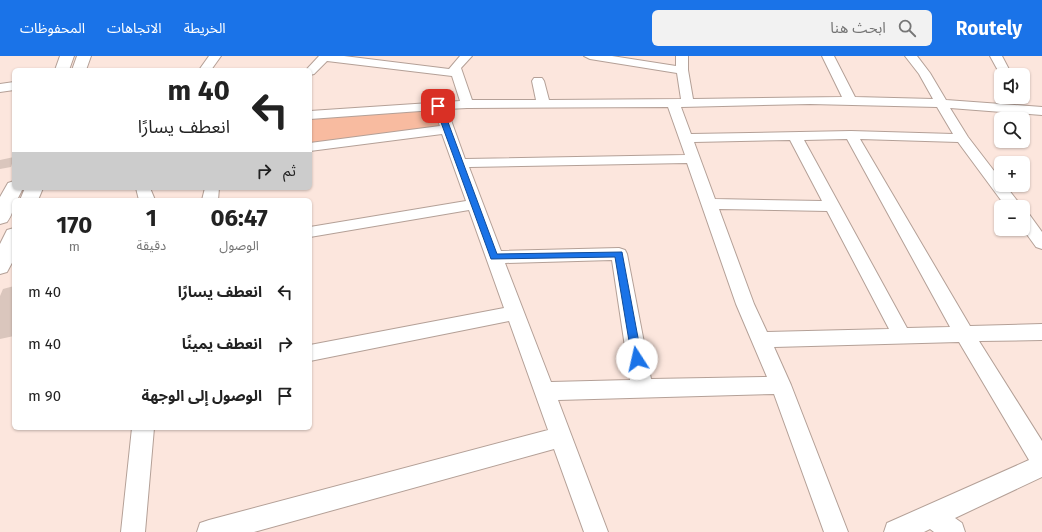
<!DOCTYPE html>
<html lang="ar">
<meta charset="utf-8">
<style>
:root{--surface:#fff;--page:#f2f2f2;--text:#222;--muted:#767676;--accent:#1a73e8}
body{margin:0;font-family:"Fira Sans","Noto Sans Arabic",sans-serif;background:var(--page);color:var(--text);direction:rtl;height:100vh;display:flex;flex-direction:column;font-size:15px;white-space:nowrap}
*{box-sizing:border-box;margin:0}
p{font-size:13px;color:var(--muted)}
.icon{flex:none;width:22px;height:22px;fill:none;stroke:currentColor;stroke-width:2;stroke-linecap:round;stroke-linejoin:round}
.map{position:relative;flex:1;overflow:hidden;direction:ltr}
.panel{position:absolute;left:12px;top:142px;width:300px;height:232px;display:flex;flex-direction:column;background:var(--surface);border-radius:6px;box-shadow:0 1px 3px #0004;direction:rtl}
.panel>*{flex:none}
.hud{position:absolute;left:12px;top:12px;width:300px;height:122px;border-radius:6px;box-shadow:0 1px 3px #0004;direction:rtl;background:#fff;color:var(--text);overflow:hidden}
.fabs{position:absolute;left:994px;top:12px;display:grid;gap:8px}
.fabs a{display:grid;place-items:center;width:36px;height:36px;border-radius:6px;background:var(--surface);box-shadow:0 1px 3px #0004;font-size:20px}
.pin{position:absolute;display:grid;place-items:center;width:34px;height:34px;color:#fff;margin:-17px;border-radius:8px;box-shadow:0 2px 6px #0006}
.me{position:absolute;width:44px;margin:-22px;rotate:350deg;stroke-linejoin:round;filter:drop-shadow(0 0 3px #0008)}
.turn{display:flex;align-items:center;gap:14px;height:84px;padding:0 16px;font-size:18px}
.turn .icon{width:52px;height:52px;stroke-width:2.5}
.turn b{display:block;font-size:28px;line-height:34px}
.then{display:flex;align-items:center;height:38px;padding:0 16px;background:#0003;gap:8px;font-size:15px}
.eta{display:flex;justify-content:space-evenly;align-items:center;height:68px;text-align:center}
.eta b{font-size:24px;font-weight:700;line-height:28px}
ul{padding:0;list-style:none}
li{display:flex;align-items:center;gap:12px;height:52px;padding:0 16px}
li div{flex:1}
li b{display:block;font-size:15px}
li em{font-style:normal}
header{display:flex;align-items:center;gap:24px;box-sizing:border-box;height:56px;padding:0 20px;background:var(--accent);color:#fff}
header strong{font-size:19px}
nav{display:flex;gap:22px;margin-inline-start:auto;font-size:14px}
.search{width:280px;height:36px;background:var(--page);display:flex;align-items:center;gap:10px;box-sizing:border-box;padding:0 14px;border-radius:6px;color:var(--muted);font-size:15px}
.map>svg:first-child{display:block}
.green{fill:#f8bba0}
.building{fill:#dac6bd}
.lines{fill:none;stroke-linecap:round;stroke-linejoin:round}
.minor-casing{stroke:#b4a097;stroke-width:2}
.secondary-casing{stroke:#b4a097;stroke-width:2}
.minor{fill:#fff;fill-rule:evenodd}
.secondary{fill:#fff;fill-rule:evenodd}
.route{fill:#1a73e8;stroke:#114b97}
</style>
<header>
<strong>Routely</strong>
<div class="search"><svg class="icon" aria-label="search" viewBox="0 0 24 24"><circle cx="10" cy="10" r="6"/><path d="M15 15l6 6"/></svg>ابحث هنا</div>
<nav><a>الخريطة</a><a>الاتجاهات</a><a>المحفوظات</a></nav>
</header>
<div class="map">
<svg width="1042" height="476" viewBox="0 0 1042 476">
<rect width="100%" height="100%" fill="#fce6dd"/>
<path class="green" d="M434 54 440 70 310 87V61Z"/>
<path class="building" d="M14 101 11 111 0 113V104Z
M14 230V280L0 283V240L3 233Z"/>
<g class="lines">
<g class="minor-casing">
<path id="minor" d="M209 0H221L211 14H199Z
M319 0H344L449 13 460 0H472L461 12 472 44H536L532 25 534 22H542L544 25 549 44 681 43 677 17 590 3 584 0H612L676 10V0H688V14L693 43 842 41 822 0H834L855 41 933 43 919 18 905 0H917L930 17 946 44 1042 51V59L950 52 968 81 1001 124V129H1005L1022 151H1006L958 86 860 83 970 270 1042 268V284L979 285 1042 385V421L955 462 962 467 965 476H934L930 473 924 476H884L887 467 1029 404 959 286 774 291 791 329 848 476H824L774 338 558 344 608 476H584L554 393 254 476H197L200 467 209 464 548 374 509 265 310 305V289L504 252 469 154 310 181V171L466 145 442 78 310 95V87L440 70 434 54 310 63V55L460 45 452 20 327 5 314 18 310 19V14H306ZM810 48 937 51 953 78 851 75 691 78 681 51ZM668 51 685 99 465 103 447 53 467 52ZM847 83 950 271 907 272 804 84ZM790 84 822 145 715 143 694 86ZM687 107 736 248 767 321 651 323 627 198 625 194 619 192 501 195 469 111ZM719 153 827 155 889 273 767 276 754 248ZM612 204 630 324 551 326 505 207Z
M990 0H1002L1012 19H1001V20Z
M14 26V34L0 36V28Z
M136 132H150L155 144H139Z
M205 132H219L218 144H202Z
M1023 157 1029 158 1042 176V193L1036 191 1023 173Z
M132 372H154L145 476H121Z"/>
</g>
<g class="secondary-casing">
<path id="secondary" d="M60 0H74L69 14H55Z
M77 0H91L86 14H72Z
M14 125V132H23L17 144H14C14 153 12 159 7 166L0 168V141L8 127Z
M25 132H43L38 144H20Z
M14 172V203L7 216 0 218V188L7 174Z"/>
</g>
<use href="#minor" class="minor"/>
<use href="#secondary" class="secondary"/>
</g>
<path class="route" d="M436 49 442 50 497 198 622 196 642 303 640 306 637 307 633 306 632 303 615 201 491 203 435 50Z"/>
</svg>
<div class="fabs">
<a><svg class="icon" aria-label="sound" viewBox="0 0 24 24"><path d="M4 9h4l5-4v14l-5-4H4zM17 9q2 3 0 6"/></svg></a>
<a><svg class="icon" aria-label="search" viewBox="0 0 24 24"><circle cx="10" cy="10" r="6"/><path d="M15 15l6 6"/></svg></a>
<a>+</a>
<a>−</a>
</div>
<div class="pin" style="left:438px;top:50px;background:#d93025"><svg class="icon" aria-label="arrive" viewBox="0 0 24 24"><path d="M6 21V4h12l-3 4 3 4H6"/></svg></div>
<svg class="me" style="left:637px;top:303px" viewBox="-20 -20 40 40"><circle r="19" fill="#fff"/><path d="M0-13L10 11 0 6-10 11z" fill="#1a73e8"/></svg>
<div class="hud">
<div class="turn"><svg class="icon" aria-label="left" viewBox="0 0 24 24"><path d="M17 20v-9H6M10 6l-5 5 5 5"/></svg><div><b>40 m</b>انعطف يسارًا</div></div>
<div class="then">ثم<svg class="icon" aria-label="right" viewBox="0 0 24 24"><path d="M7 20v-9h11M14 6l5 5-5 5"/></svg></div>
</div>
<section class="panel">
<div class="eta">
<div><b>06:47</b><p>الوصول</p></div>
<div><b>1</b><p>دقيقة</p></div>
<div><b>170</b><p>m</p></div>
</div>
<ul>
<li><svg class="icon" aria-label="left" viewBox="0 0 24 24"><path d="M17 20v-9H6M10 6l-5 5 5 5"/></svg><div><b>انعطف يسارًا</b></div><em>40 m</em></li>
<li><svg class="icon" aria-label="right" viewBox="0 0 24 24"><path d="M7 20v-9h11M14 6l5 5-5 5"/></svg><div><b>انعطف يمينًا</b></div><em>40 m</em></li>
<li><svg class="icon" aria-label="arrive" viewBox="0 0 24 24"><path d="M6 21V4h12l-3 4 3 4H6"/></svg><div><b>الوصول إلى الوجهة</b></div><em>90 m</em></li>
</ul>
</section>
</div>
